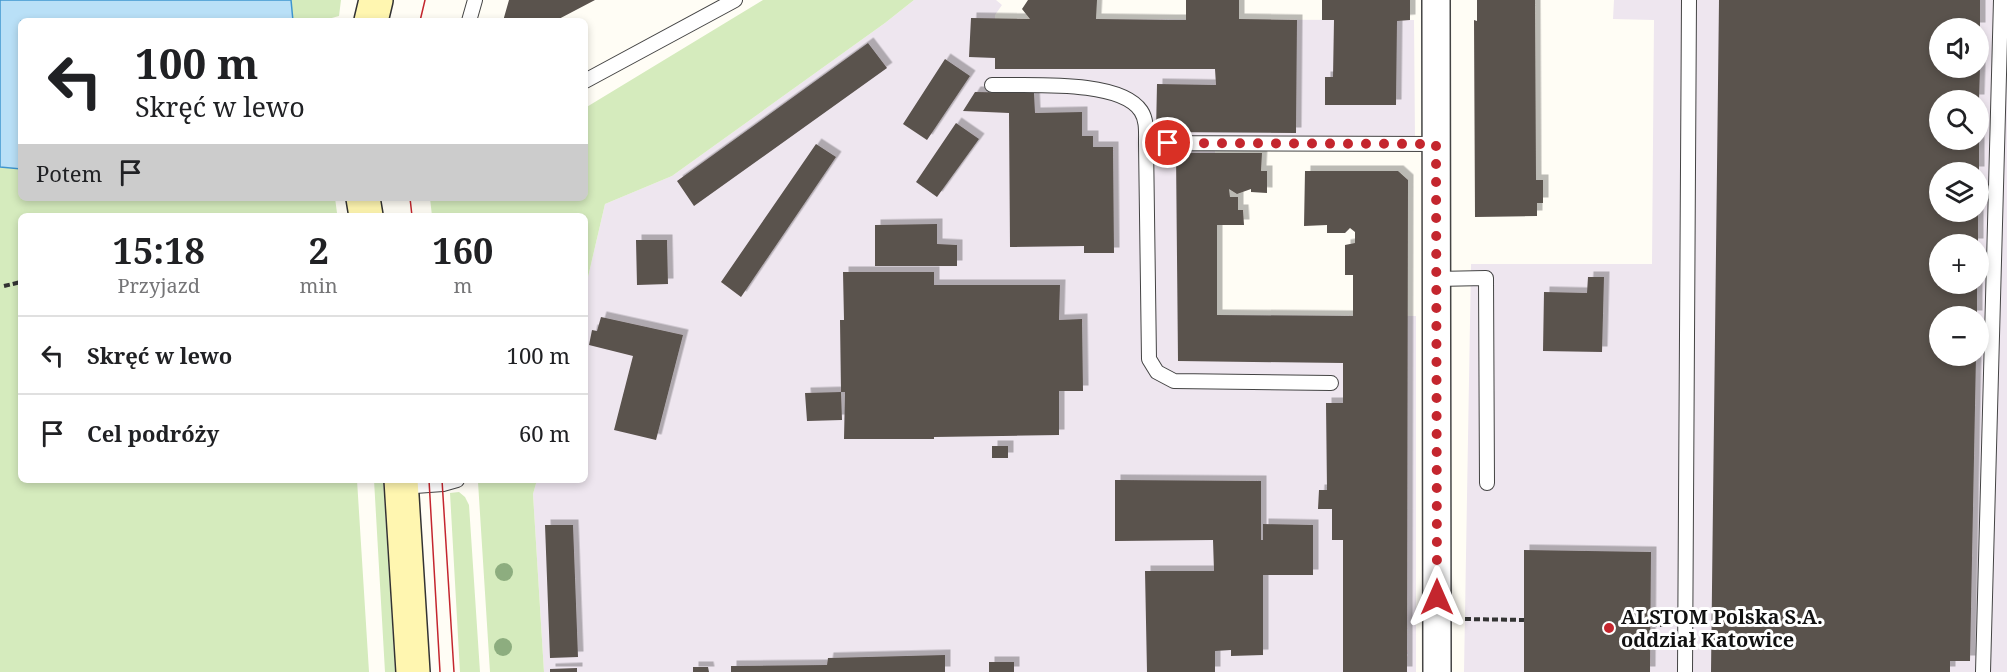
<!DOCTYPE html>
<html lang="pl">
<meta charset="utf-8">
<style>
:root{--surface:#fff;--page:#f2f2f2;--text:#202124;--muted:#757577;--line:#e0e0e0}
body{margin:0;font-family:"Noto Serif",serif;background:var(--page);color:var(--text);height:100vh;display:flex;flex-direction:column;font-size:22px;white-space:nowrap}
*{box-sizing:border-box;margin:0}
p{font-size:20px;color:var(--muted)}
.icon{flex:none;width:33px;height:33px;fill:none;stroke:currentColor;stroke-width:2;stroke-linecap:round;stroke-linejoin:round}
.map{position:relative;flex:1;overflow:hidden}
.drawer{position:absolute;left:18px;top:213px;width:570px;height:270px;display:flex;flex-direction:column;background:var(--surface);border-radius:9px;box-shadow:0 3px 9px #0003}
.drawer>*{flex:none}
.banner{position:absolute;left:18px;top:18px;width:570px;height:183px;border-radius:9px;box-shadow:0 3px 9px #0003;background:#fff;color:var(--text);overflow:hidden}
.tools{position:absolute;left:1929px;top:18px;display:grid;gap:12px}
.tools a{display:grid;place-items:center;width:60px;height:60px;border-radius:50%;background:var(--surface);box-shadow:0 3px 9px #0003;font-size:30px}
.pin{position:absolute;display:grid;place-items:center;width:51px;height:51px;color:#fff;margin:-26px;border:3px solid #fff;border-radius:50%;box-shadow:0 2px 6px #0007}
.me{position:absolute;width:66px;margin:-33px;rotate:0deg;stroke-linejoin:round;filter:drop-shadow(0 0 4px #0008)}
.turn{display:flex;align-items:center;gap:21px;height:126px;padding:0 18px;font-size:27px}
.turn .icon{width:78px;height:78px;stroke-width:2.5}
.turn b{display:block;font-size:42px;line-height:51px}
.then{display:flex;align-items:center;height:57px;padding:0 18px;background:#0003;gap:12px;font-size:22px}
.eta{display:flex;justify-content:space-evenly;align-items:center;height:102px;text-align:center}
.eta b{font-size:36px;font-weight:700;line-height:42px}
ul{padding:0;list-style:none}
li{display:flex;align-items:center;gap:18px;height:78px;padding:0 18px;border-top:2px solid var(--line)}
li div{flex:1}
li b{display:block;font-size:22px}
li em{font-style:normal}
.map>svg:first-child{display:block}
.industrial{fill:#eee6ef;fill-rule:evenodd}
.green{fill:#d5ebbd}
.water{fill:#b9e0f7;stroke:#3f96cf;stroke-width:1.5}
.building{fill:#5a524d;filter:url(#shadow)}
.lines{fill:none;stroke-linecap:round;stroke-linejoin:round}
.service-casing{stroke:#444;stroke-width:16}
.minor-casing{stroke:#444;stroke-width:30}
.secondary-casing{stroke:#333;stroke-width:36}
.path{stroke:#333;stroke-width:4;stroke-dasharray:6 3;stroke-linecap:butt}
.service{stroke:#fff;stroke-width:14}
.minor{stroke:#fff;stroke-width:27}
.secondary{stroke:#fff6b0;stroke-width:33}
.tram{stroke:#c4262e;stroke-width:1.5}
.tree{fill:#8dad7f}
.route{stroke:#c4262e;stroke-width:10;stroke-dasharray:0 18}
.poi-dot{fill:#c4262e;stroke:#fff;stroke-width:2}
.labels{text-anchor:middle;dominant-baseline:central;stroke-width:6;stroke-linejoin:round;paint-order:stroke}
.poi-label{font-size:20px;font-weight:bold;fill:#111;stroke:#fff;text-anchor:start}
</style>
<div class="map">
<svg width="2007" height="672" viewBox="0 0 2007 672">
<defs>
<filter id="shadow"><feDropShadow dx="5.5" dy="-5.5" stdDeviation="0" flood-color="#0004"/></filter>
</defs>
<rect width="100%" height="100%" fill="#fffdf5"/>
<path class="industrial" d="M914 0H996L1002 5 995 15V19L1414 20 1415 140 1215 139V153L1217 315 1416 316V672H544L533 494 537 480H585V290L605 204 672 176 885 23Z
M1614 0H2007V672H1464L1471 264H1652L1654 20 1613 19ZM1940 28H1978V68H1940ZM1940 100H1978V140H1940ZM1940 172H1978V212H1940ZM1940 244H1978V284H1940ZM1940 316H1978V356H1940Z"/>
<path class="green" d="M291 0H341L339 16 321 21H293Z
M763 0H914L885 23 672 176 605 204 585 290V216H432L430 198H585V108Z
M0 167 21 169V198H335L337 213 330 214V216H21V480H357L369 672H0Z
M374 480H383L395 672H385Z
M480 480H537L533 494 544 672H490L478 482Z
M459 492 465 497 469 505 480 672H460L450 493Z"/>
<path class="water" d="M0 0H291L293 21H21V169L0 167Z"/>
<path class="building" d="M509 0H595L555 21H503Z
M1028 0H1097L1096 19 1171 20H1186V0H1239V19L1297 20 1296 133 1156 132 1157 84 1216 85 1215 69H995V58L969 57 971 18 1030 19 1022 9Z
M1322 0H1410V20L1397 21 1396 105H1325V77H1333L1334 20H1322Z
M1477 0H1535L1536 180H1543V203H1537V216L1475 217 1474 20 1477 21Z
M1719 0H1980V28H1940V68H1980L1979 100H1940V140H1979V172H1940V212H1978V244H1940V284H1977V316H1940V356H1976L1970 661H1950V672H1711Z
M868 43 887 68 694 206 677 181Z
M945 59 970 76 927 140 903 124Z
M975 92 1034 93 1035 113 1082 112V136H1093V147H1113L1114 253H1084V246L1010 247 1009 113 963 111Z
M956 123 979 139 937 197 916 182Z
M816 144 836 157 741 297 721 282Z
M1176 153H1262L1261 171H1267V193L1251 192V189L1237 194 1229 189 1230 197H1238V210H1243L1244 225H1217V315L1353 316V275H1345V245L1355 243V232L1350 228 1345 233H1327V225L1304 226 1305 171H1398L1408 180 1407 672H1343V540H1332V509H1318L1319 490H1327L1326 403H1343V363L1178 361Z
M937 224V244L957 245V266H875V225Z
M636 240H667L668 284 637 285Z
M843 272H934V285H1060L1059 320 1082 319 1083 391H1059V435L934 437V439H844L845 392H841L840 320H844Z
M1588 277H1604L1602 352 1543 351 1544 292 1587 293Z
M601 317 683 335 656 440 614 430 633 356 589 345 592 330 597 331Z
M841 392 842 420 807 421 805 393Z
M992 446H1008V458H992Z
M1115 480 1261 481V540H1263V524L1313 525V575H1263V655L1231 656V650L1215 651V672H1147L1145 571H1214L1213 540 1115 541Z
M545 525H573L578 657 550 658Z
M1524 550 1651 552 1650 672H1524Z
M945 655V672H731V666L827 665 828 658Z
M989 662H1014V672H989Z
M693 667H708L709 672H693Z
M577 668V672H550V669Z"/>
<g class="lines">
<g class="service-casing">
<path id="service" d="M469 21 475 0
M585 81 735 0
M992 85C1028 86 1120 79 1141 111 1147 120 1146 132 1146 143L1149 359 1157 372 1174 381 1331 383
M1146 143 1436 144
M1436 279 1486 278 1487 483
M401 487 443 484 457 480
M1685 672 1689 0
M1983 672 2001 0"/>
</g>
<g class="minor-casing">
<path id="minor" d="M1436 0 1437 672"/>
</g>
<g class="secondary-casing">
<path id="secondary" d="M371 21 376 0
M363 198 366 216
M401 480 413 672"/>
</g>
<path class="path" d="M4 286 21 282
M1465 619 1524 620
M1651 625H1665"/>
<use href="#service" class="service"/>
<use href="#minor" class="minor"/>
<use href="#secondary" class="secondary"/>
<path class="tram" d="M420 21 425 0
M410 198 412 216
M429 480 440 672
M442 480 454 672"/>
</g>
<g class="tree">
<circle cx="504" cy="572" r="9"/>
<circle cx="503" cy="647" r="9"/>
</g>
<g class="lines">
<path class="route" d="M1168 143 1436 144 1437 597"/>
</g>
<circle class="poi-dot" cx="1609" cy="628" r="6"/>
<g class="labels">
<g class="poi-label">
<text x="1621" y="616">ALSTOM Polska S.A.<tspan x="1621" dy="23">oddział Katowice</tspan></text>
</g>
</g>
</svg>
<div class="tools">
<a><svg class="icon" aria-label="sound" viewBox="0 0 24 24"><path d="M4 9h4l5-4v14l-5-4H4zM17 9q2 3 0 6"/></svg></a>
<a><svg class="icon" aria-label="search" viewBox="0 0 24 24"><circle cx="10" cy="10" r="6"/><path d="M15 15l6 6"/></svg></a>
<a><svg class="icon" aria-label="layers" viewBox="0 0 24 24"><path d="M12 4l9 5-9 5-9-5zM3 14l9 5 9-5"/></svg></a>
<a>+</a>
<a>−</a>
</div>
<div class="pin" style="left:1168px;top:143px;background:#d93025"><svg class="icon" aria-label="arrive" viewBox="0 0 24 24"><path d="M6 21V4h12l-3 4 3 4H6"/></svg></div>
<svg class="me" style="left:1437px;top:597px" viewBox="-20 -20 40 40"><path d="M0-17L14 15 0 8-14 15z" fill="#c4262e" stroke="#fff" stroke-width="4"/></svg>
<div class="banner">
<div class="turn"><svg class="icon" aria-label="left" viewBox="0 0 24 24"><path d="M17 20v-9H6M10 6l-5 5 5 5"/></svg><div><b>100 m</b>Skręć w lewo</div></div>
<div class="then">Potem<svg class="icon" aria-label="arrive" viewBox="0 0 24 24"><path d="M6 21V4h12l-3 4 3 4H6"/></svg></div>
</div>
<section class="drawer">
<div class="eta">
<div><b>15:18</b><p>Przyjazd</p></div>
<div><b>2</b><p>min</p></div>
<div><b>160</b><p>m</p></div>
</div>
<ul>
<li><svg class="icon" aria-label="left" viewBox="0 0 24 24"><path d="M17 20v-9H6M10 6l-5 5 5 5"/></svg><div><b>Skręć w lewo</b></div><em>100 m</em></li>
<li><svg class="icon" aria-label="arrive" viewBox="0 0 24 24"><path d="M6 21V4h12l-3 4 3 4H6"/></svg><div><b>Cel podróży</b></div><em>60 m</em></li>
</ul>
</section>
</div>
